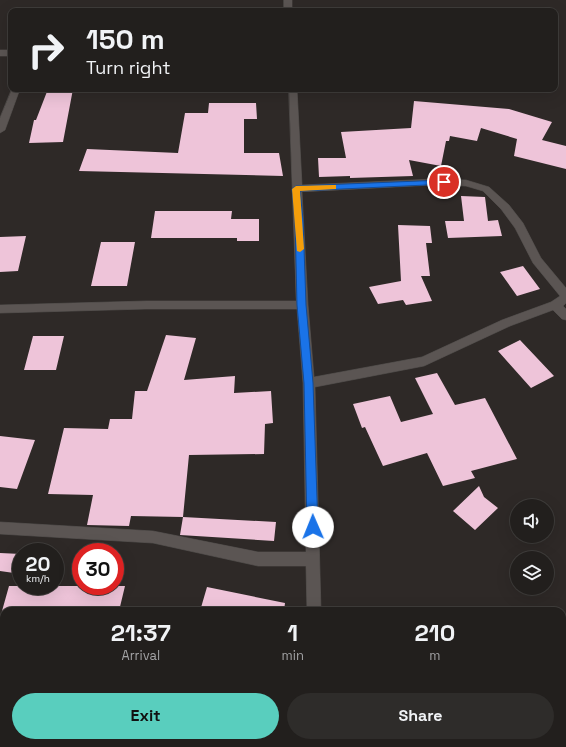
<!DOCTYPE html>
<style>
:root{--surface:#221f1d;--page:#2e2c2a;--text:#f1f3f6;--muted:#a2a2a4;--line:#3f3d3b;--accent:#59cebe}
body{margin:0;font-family:"Space Grotesk",sans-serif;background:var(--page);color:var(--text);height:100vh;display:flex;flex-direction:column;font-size:15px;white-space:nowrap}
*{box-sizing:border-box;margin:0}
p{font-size:13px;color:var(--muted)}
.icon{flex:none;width:22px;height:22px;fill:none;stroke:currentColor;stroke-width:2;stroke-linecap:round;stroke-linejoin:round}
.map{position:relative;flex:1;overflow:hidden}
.sheet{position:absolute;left:0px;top:607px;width:566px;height:140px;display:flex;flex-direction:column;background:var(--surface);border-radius:12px 12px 0 0;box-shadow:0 4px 16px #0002,0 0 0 1px var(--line)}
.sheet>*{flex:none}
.top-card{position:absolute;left:8px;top:8px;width:550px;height:84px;border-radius:8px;box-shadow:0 4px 16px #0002,0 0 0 1px var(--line);background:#221f1d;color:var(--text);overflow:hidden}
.fabs{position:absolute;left:510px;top:499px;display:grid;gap:8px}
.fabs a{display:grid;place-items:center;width:44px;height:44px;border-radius:50%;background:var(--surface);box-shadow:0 4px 16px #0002,0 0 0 1px var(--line);font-size:20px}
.speed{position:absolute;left:12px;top:543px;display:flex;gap:8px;font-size:20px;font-weight:700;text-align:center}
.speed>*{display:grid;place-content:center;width:52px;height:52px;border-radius:50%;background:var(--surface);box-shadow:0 4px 16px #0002,0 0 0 1px var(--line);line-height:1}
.speed small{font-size:10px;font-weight:400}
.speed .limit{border:6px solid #d22;background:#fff;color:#111}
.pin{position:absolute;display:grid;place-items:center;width:34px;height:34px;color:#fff;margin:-17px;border:2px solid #fff;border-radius:50%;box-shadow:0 1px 4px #0007}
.me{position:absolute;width:44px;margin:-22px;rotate:359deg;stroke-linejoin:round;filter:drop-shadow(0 0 3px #0008)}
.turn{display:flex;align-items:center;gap:14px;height:84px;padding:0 12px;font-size:18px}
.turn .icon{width:52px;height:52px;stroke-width:2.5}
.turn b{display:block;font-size:28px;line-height:34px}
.eta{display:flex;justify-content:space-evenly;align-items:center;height:68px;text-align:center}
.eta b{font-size:24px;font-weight:700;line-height:28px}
.cta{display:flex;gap:8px;margin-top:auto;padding:8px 12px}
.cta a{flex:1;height:46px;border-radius:24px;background:var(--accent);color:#111;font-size:16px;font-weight:700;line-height:46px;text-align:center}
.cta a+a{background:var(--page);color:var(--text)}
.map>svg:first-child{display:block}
.building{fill:#eec4d9}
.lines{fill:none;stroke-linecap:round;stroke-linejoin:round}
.minor-casing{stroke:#4a4745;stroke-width:1}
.minor{fill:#5b5553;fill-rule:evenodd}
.route{fill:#1a73e8;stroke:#114b97}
.slow{fill:#f59e0b}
</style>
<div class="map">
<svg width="566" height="747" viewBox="0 0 566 747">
<rect width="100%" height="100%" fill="#2e2927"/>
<path class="building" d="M48 89H73L63 142 29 143 34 120H36Z
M414 101 509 109 552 122 542 140 566 146V169L514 156 517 139 481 128 477 141 450 136 449 141H446L441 166 409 160 413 176 350 178V176L319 177 318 158H346L341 132 411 128Z
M209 103H256L257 119H244V153H279L283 176 79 171 87 149 178 153 185 113H208Z
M461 196 485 197 488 221 498 220 502 236 448 238 445 221H464Z
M155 211H232L231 219H259V241H237V238H151Z
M398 225 430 226 432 243H426L430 276H421L432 301 406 305 403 300 378 304 369 287 401 281Z
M26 236 18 271 0 272V237Z
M101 242H135L127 286H91Z
M523 266 540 289 517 296 500 272Z
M166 335 196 338 184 380 235 376 234 393 271 391 273 423 265 424 264 454 189 455 183 517 131 516 129 526 87 525 93 495 48 494 64 428 108 429 110 419H132L135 391H147Z
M33 336H64L56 370H24Z
M520 340 554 376 531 388 498 351Z
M437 373 455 405 485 398 517 459 471 471 475 478 443 486 427 453 383 466 365 427 362 428 353 404 390 396 401 422 433 414 415 378Z
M0 436 35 440 17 489 0 487Z
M479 486 484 497 498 508 475 530 453 511Z
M183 517 276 522 274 541 180 535Z
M0 553 21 554V574L0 571Z
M9 586H125L119 611H2Z
M207 587 285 603 284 611H200Z"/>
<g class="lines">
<g class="minor-casing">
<path id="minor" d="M284 0H292V11H284Z
M0 50H11V56H0Z
M12 89H20L5 130 0 133V118Z
M289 89H297L302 185 434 179 466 180 489 187 509 205 523 223 541 258 566 288V303L563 306 566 309V320L562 319 553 310 510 326 424 366 315 387 321 611H307L306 566H258L153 543 0 534V522L153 531 258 552H306L303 383 297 309H146L0 313V305L146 301H296ZM434 185 466 186 483 191 501 209 515 228 533 263 560 296 551 302 502 320 422 357 314 377 308 305 302 192Z
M309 743H325V747H309Z"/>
</g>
<use href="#minor" class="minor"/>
</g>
<path class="route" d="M444 180 447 181V184L300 191 303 219 306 305 313 383 318 527 316 530 313 532 309 530 307 527 304 383 297 305 295 219 292 189 296 186Z"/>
<path class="slow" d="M333 185H336V189L300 191 304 249 300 252 297 251 292 189 296 186Z"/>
</svg>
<div class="fabs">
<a><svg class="icon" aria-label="sound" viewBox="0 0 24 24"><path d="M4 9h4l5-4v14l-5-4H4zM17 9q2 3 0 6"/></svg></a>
<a><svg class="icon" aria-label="layers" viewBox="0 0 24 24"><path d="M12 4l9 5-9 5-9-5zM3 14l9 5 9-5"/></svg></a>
</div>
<div class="speed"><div>20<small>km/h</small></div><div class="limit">30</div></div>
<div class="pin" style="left:444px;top:182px;background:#d93025"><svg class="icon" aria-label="arrive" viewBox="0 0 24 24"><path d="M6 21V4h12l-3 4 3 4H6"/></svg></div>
<svg class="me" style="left:313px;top:527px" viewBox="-20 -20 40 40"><circle r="19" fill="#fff"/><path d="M0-13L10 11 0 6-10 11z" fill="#1a73e8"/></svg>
<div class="top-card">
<div class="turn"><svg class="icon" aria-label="right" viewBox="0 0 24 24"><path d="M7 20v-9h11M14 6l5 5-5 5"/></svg><div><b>150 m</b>Turn right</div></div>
</div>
<section class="sheet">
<div class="eta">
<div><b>21:37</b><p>Arrival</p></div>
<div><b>1</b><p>min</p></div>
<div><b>210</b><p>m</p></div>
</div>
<div class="cta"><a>Exit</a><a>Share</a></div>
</section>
</div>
